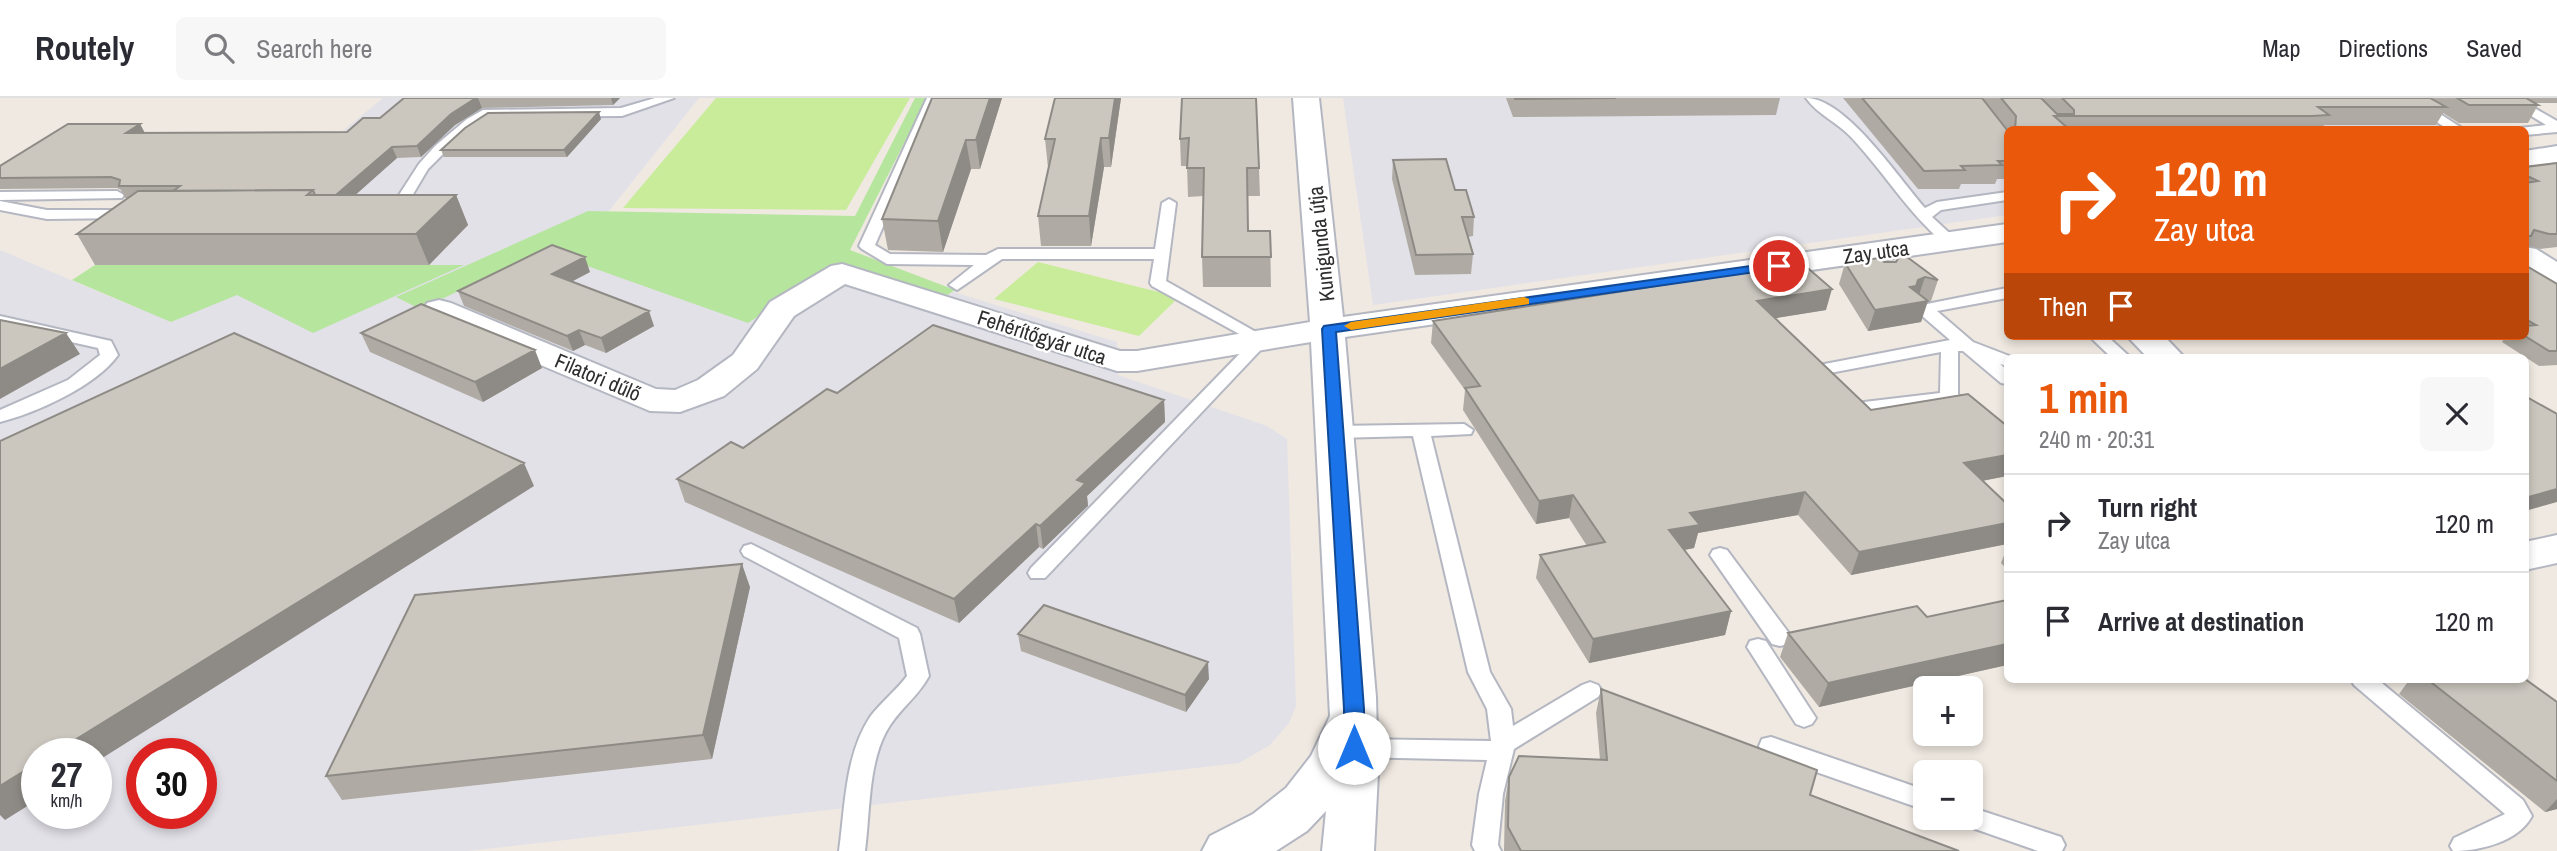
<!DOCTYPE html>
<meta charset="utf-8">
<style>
:root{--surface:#fff;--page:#f7f7f7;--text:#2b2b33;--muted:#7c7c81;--line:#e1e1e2;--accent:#ea580c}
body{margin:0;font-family:"Archivo Narrow",sans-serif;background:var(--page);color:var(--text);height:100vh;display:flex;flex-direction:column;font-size:26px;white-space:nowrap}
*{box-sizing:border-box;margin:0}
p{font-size:23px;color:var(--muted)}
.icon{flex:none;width:38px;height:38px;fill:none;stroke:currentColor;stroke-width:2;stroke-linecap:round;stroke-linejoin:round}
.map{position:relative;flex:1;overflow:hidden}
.details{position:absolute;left:2004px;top:256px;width:525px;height:329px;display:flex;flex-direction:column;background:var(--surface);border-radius:10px;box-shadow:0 4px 10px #0003}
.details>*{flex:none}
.hud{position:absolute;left:2004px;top:28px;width:525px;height:214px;border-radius:10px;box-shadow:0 4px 10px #0003;background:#ea580c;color:#fff;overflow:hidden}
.fabs{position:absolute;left:1913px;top:578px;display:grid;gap:14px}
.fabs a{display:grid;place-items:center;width:70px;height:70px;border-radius:10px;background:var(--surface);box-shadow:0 4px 10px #0003;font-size:35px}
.speed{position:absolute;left:21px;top:640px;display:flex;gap:14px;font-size:35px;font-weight:700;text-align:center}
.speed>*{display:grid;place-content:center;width:91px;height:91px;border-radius:50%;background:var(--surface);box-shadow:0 4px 10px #0003;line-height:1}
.speed small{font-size:18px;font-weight:400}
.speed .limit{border:10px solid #d22;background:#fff;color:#111}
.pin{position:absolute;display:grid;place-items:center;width:60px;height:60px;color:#fff;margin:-30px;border:4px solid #fff;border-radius:50%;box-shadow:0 2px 7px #0007}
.me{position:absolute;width:77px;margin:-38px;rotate:0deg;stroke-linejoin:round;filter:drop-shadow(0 0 5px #0008)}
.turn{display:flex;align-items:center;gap:24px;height:147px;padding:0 35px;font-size:32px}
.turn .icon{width:91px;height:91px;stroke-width:2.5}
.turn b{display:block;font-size:49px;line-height:60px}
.then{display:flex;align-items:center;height:66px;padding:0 35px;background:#0003;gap:14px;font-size:26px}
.round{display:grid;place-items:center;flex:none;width:74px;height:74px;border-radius:10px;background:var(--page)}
.head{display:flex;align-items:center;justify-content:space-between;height:119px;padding:0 35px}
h1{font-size:42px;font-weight:700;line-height:52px;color:var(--accent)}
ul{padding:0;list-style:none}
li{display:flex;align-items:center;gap:21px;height:98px;padding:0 35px;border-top:2px solid var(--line)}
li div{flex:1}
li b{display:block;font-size:26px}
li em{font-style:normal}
header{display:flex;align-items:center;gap:42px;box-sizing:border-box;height:98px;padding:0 35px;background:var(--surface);border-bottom:2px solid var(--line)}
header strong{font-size:33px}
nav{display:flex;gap:38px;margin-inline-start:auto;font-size:24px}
.search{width:490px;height:63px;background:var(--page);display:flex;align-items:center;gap:18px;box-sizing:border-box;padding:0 24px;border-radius:10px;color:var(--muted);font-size:26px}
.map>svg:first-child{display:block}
.industrial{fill:#e3e1e8;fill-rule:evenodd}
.green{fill:#b6e59e}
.pitch{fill:#c9ec9a}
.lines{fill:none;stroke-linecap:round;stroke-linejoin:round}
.service-casing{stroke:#b4b7c1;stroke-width:4}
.minor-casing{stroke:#b4b7c1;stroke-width:4}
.service{fill:#fff;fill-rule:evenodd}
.minor{fill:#fff;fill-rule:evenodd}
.wall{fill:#afaba4}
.shaded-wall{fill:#8e8b86}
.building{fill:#cbc7bf;stroke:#8e8b86;stroke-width:2}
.route{fill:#1a73e8;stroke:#114b97;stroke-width:2}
.slow{fill:#f59e0b}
.labels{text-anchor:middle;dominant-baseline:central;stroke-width:5;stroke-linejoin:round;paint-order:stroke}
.street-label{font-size:21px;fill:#2e2e2e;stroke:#fff}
</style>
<header>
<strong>Routely</strong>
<div class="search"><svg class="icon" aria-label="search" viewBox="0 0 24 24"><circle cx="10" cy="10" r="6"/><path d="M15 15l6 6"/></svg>Search here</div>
<nav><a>Map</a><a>Directions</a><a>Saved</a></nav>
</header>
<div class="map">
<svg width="2557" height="753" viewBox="0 0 2557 753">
<rect width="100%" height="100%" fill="#efe9e1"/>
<path class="industrial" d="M383 0H699L605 118 842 160 1117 244 1118 277 1267 328 1287 341 1296 608 1289 625 1270 647 1239 665 468 753H0V152L130 207ZM37 656H96V716H37ZM142 656H201V716H142Z
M1343 0H2399L2449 31 2007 32V117L1373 207Z"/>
<path class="green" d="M915 0H927L850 152 955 192 944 199 820 178 748 225 545 153 420 211 396 199 588 113 855 118Z
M95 167H464L313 235 237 197 171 224 72 182Z"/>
<path class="pitch" d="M716 0H910L846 112 623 110Z
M1038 164 1179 199 1139 238 994 201Z"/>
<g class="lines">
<g class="service-casing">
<path id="service" d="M655 0H674L622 18 490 19 476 27 445 54 428 71 409 103 389 116 382 112 399 97 419 66 435 48 467 21 483 12 621 10Z
M927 0H939L875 147 890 156 986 157 998 151H1155L1162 105 1169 101 1176 105 1166 183 1270 242 1045 480H1031L1028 475 1031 470 1252 243 1152 188 1150 185 1154 161H1002L957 192 949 187 974 167 887 166 862 151 859 148Z
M1806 0C1846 0 1899 81 1925 110L1937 104 2007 94V102L1941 112 1932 119 1958 143 1955 146H1945C1908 115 1884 74 1851 39 1837 24 1818 17 1806 0Z
M2400 0H2415L2465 32H2449Z
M2502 0H2517L2557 23V34L2525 37V32L2520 30 2546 27Z
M117 93 124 97 122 100 0 102V94Z
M0 103 47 112H129L136 116 129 120 47 121 0 112Z
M2007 190V200L1937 213 1973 244 2012 259H2007V268L2000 266 2007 272V286L2001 285 1963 253H1958V296L2007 336V351L2000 349 1948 304 1864 314 1855 309 1864 304 1940 295 1941 254 1814 278 1805 273 1814 268 1950 242 1913 210 1911 207 1913 204 1919 202 1927 206Z
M0 218 111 243 118 257C96 288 36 315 0 324V312L68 282 100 257 98 250 0 228Z
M2089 238H2107L2130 259H2111Z
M1464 326 1473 332 1471 336 1431 338 1490 574 1511 611 1513 628 1582 587 1590 584 1598 587 1602 593 1598 599 1514 651 1503 696 1498 747 1501 753H1475L1472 747 1479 696 1487 662 1354 659 1345 657 1342 650 1345 643 1354 641 1491 643 1487 611 1468 574 1413 338 1336 340 1327 334 1336 328Z
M751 446 917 530 920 536 929 578C918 599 897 613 886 634 868 668 870 716 865 753H839C845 709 845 657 870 619 881 604 896 593 907 578L899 540 744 458 741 453 744 448Z
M1720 450 1727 452 1788 534 1791 540 1788 546 1780 548 1772 546 1710 457 1713 452Z
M1758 541 1766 543 1812 614 1816 620 1812 626 1804 629 1796 626 1747 549 1750 543Z
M2351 581H2377L2523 702 2532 718C2518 744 2480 753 2453 753L2450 748 2454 740 2505 716 2354 587Z
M1771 639 1925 692V712L1762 655 1759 648 1762 641Z
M1970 709 2061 739 2065 747 2062 753H2038L1961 726 1957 719H1970Z"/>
</g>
<g class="minor-casing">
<path id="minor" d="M1293 0H1319L1343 219 2007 126V144L1345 239 1376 599 1378 676 1374 753H1322L1326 713 1307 733 1276 753H1202L1210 738 1253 716 1286 690 1311 658 1330 618 1311 244 1137 273H1117L845 186 794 218 757 271 724 298 680 314 650 313 427 219 423 212 427 205 439 202 451 205 656 291 675 292 698 282 733 257 770 204 831 168 842 166 1120 253H1137L1310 224Z
M2557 48V64L2525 69V53Z
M2525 149 2536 151 2557 164V186L2546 184 2525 171Z
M2127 238H2164L2184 259H2147Z
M2557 437V465L2525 472V444Z"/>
</g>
<use href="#service" class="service"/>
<use href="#minor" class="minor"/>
</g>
<path class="wall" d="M404 0H620L613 7 482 10 455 27 421 59 397 60 354 97H456L468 127 429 167H95L77 136 128 100H125L121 92 117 90 0 91V68L140 26 144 34H347L380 20Z
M932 0H1002L980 71H971L943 154 888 152 882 121Z
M1055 0H1121L1111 69H1104L1091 148H1041L1038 118 1048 70 1045 41Z
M1182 0 1259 70 1260 98H1247L1248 133H1270L1271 189H1203L1202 159 1203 98 1188 99 1187 68H1181L1180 41Z
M1506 0H1780L1776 17 1513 19Z
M1843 0H1982L2006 32 1982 0H2041L2042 2 2043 0H2557V5H2534L2538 7 2528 25H2459L2443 15 2436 27H2324L2322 32H2007V81H1997L1995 86H1961L1959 91H1918Z
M601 21 567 59H444L441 52Z
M1393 62 1455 92 1474 119 1473 138 1468 139 1473 156 1471 176 1415 177 1392 81Z
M2557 65V149L2540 151 2526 147H2525V69Z
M1884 164 1938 182 1931 203 1927 202 1921 224 1868 233 1839 186 1845 165Z
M2525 167 2557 186V267L2539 268 2502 244 2506 238H2525Z
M590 174 572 183 654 228 606 255 585 247 573 253 464 208 458 193Z
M1826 212 1775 220 1871 312 2007 328V378L1982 383 2007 406V446L1851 477 1798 417 1698 435 1694 450 1684 452 1731 513 1725 537 1589 565 1536 480 1540 457 1587 448 1569 420 1536 426 1463 312 1465 292 1431 245 1433 223Z
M361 235 542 270 483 304 370 254Z
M837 295 1164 302 1165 324 1087 398 1088 408 1084 411 1043 451 1039 449 959 525 685 404 677 381 743 350Z
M2007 450V471L2001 465Z
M750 489 712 661 342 702 326 678Z
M2007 502V567L1819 609 1780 559 1788 535 1927 519Z
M1018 536 1209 581 1186 614 1021 553Z
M2410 581H2525L2557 604V711L2545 714 2399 596Z
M1601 591 1810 697 1959 753H1504L1505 703 1509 679 1600 662 1596 615Z"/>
<path class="shaded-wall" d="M476 0H478L482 10 455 27 421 59 417 48 451 16Z
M611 0H620L613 7Z
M990 0H1002L980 71 976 42Z
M1115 0H1121L1111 69 1109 40Z
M599 14 601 21 567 59 564 52Z
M140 26 146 37 126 35Z
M1101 40 1104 69 1091 148 1089 118Z
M966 42 971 71 943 154 938 123Z
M392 49 397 60 342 109 336 97Z
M456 97 468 127 429 167 416 136Z
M585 159 590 174 558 191 552 176Z
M1925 179 1918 200 1928 203 1921 224 1868 233 1875 212 1910 189 1918 182Z
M1832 191 1826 212 1752 224 1757 203Z
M649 213 654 228 606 255 601 240Z
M579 232 585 247 573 253 567 238Z
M66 235 80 256 0 301V271Z
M535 252 542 270 483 304 475 284Z
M1164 302 1165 324 1087 398 1088 408 1043 451 1040 428 1077 382Z
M2007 357V378L1955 388 1964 365Z
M524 365 534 388 96 664V656H52Z
M2557 391V404L2525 413V400Z
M1805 394 1798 417 1698 435 1694 450 1664 456 1669 432 1690 415Z
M1573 397 1569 420 1536 426 1539 403Z
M2007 425V446L1851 477 1859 454Z
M1036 426 1039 449 959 525 954 501Z
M742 466 750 489 712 661 703 637Z
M1731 513 1725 537 1589 565 1593 541Z
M2007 546V567L1819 609 1828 585Z
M1208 564 1209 581 1186 614 1185 597Z
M37 665V702L5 722 0 717V688Z
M2557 701V711L2545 714Z"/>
<path class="building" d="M404 0H476L451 16 417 48 392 49 336 97H315L313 92 173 93 180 88H119L120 82 111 79 0 80V68L68 26H140L126 35 347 34 363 20H380Z
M932 0H990L976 42H966L938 123 882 121Z
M1055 0H1115L1109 40H1101L1089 118H1038L1055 41H1045Z
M1182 0H1256L1259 70H1247L1248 133H1270L1271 159H1202L1204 70H1187L1189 40 1180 41Z
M1515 0H1616L1515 1Z
M1862 0H1982L2007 32V63H1998L2002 67 1961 68 1965 72 1924 73Z
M2001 0H2041L2057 16H2074V12L2062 0H2430L2446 9H2318L2329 17 2312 18H2054L2070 32H2015L2016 18Z
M2457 0H2526L2538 7H2469Z
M599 14 564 52H441L465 30 488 15Z
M1446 61 1455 92H1466L1474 119H1462L1473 156 1416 157 1393 62Z
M2557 65V136H2549L2534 132 2531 138H2525V85L2538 83 2525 77V69Z
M313 92 307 97H456L416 136H77L138 93Z
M552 147 585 159 552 176 649 213 601 240 579 232 567 238 458 193Z
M1903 156 1938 182 1925 179 1918 182 1916 188 1910 189 1928 203 1875 212 1845 165 1879 160 1884 164H1896L1900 157Z
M1802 165 1832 191 1757 203 1871 312 1968 296 2007 328V357L1964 365 2007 406V425L1859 454 1805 394 1690 415 1700 427 1669 432 1731 513 1593 541 1540 457 1605 444 1573 397 1539 403 1465 290 1480 288 1433 223Z
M2525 167 2557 186V253H2549L2525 238V228L2536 227 2525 221Z
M421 206 535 252 475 284 361 235Z
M0 222 66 235 0 271Z
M933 227 1164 302 1077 382 1085 385 1082 389 1040 428 1036 426 954 501 677 381 731 344 743 350 827 291 837 295Z
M234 235 524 365 52 656H37V665L0 688V343Z
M2525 298 2557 316V391L2525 400Z
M742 466 703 637 326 678 415 497Z
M2007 502V546L1828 585 1788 535 1917 508 1927 519Z
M1044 507 1208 564 1185 597 1018 536Z
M2427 581H2525L2557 604V683Z
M1601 591 1817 672 1810 697 1959 753H1521L1508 729 1509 679 1519 658 1607 662Z"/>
<path class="route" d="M1779 164 1783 165V170L1336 234 1364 611V650L1361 656 1354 658 1347 656 1344 650V611L1322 231 1324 228Z"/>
<path class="slow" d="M1524 199 1529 201V206L1351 232 1344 228 1351 224Z"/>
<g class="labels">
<g class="street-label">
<text transform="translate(1321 146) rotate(-96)">Kunigunda útja</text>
<text transform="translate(1876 154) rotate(-8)">Zay utca</text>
<text transform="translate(1042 239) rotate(18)">Fehérítőgyár utca</text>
<text transform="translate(598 279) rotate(23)">Filatori dűlő</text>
</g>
</g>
</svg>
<div class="fabs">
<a>+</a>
<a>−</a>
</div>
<div class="speed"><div>27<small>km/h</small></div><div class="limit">30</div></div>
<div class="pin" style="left:1779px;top:168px;background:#d93025"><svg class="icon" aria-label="arrive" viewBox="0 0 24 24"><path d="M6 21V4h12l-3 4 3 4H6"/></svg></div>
<svg class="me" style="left:1354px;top:650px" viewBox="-20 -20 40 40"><circle r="19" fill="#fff"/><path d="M0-13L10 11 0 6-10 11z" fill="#1a73e8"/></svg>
<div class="hud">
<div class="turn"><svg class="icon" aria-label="right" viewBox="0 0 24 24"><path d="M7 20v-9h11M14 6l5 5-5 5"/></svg><div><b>120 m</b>Zay utca</div></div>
<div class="then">Then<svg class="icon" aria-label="arrive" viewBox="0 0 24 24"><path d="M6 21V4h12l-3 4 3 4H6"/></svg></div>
</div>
<section class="details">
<div class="head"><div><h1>1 min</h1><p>240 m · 20:31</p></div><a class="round"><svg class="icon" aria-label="close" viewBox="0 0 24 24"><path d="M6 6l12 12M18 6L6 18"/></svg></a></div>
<ul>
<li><svg class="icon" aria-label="right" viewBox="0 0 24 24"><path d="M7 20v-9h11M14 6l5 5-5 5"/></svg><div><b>Turn right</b><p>Zay utca</p></div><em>120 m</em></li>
<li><svg class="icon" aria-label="arrive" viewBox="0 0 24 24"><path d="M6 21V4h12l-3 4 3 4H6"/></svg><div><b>Arrive at destination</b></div><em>120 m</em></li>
</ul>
</section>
</div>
